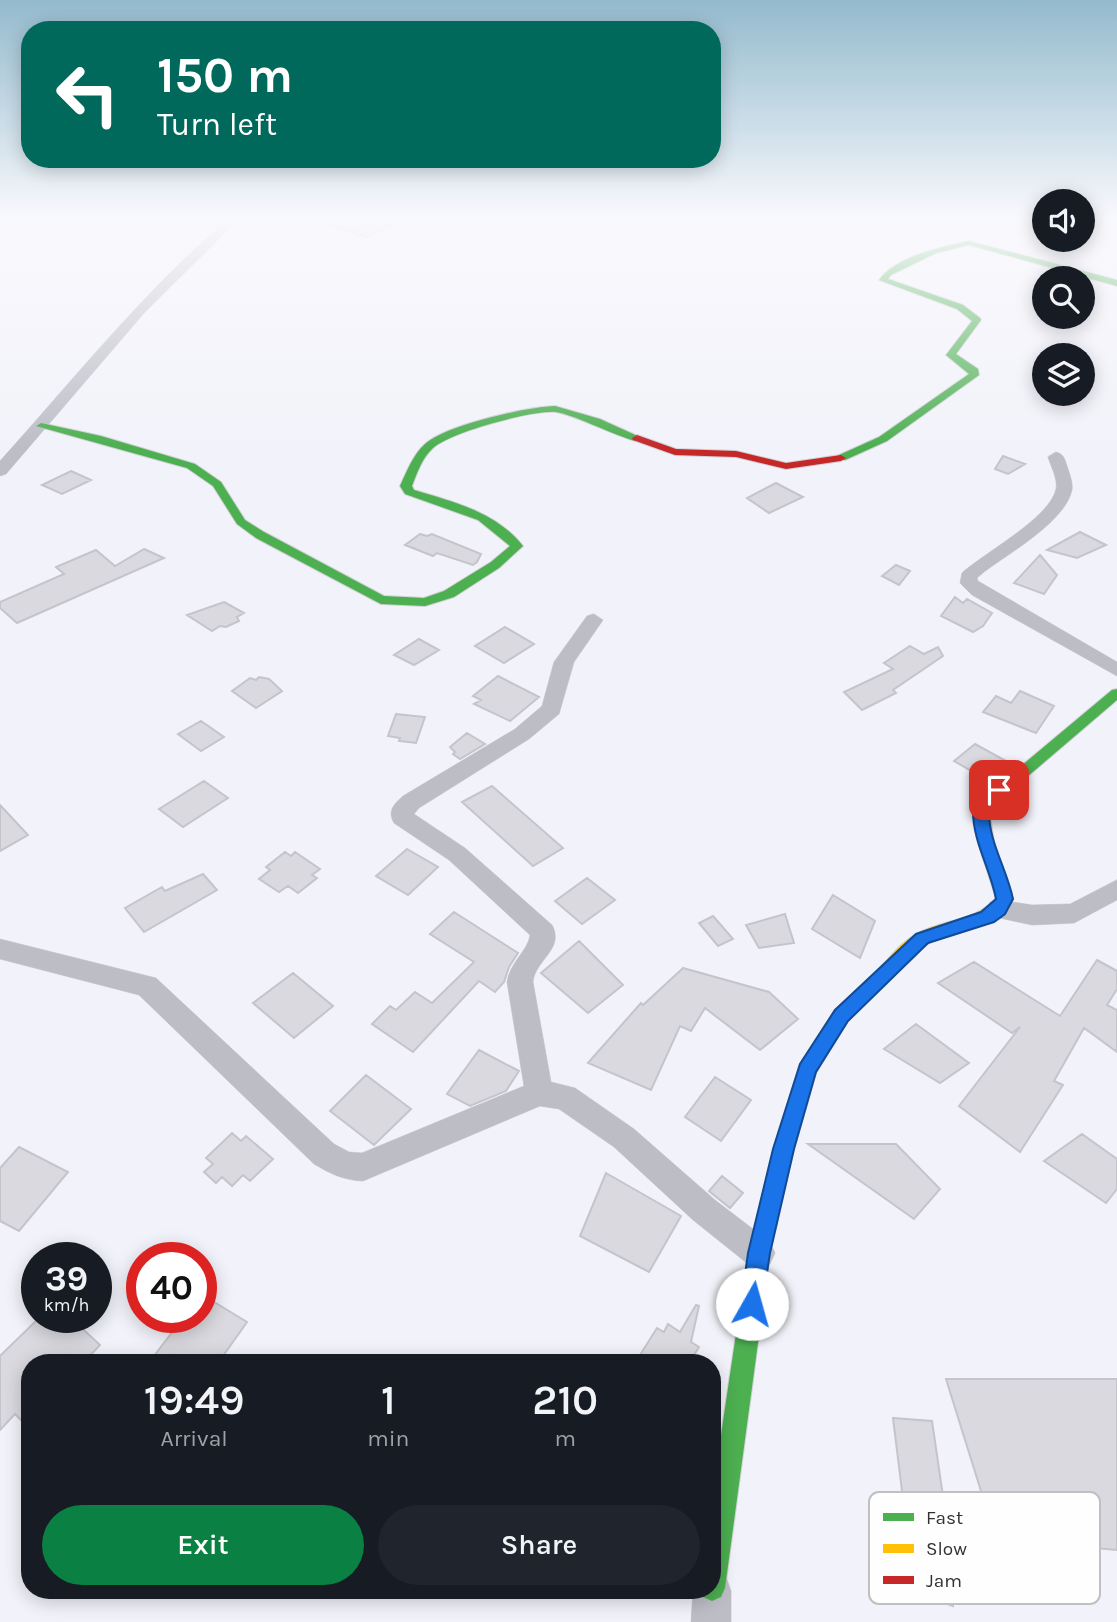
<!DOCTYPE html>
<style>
:root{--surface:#171b24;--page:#20242c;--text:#f1f3f6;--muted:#9ea1a6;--accent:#0b8043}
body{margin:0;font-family:Karla,sans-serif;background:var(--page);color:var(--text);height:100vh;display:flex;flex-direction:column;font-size:26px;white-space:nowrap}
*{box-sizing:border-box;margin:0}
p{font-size:23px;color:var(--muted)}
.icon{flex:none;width:38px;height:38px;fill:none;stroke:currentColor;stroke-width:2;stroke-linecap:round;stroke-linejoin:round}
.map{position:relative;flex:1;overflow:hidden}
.drawer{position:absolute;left:21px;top:1354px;width:700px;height:245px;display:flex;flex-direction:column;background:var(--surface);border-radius:28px;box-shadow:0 4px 18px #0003}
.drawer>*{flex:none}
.banner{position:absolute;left:21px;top:21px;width:700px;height:147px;border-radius:28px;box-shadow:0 4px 18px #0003;background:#00695c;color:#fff;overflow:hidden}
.controls{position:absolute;left:1032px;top:189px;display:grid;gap:14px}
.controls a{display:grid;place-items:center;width:63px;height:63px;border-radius:50%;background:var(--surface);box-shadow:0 4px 18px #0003;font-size:35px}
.speed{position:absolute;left:21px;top:1242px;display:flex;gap:14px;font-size:35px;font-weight:700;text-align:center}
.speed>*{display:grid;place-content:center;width:91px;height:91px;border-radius:50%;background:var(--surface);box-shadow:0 4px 18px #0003;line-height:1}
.speed small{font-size:18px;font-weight:400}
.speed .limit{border:10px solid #d22;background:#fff;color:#111}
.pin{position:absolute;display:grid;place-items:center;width:60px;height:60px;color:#fff;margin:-30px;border-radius:14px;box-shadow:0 4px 10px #0006}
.me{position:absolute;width:77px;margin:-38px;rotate:7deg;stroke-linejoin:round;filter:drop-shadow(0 0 5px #0008)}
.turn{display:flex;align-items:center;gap:24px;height:147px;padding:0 21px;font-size:32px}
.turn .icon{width:91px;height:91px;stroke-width:2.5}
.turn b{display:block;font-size:49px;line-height:60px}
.eta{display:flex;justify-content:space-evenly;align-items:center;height:119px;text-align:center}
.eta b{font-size:42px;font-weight:600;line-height:49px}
.button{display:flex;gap:14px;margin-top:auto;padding:14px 21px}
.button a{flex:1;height:80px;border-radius:42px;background:var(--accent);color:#fff;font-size:28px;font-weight:600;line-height:80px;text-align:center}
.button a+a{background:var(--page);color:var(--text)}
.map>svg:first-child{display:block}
.building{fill:#d9d9df;stroke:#c4c4ca;stroke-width:2}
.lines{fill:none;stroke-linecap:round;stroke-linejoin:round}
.street-casing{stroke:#d0d0d6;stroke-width:1}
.fast-casing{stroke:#d0d0d6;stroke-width:2}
.slow-casing{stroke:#d0d0d6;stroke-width:2}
.jam-casing{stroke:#d0d0d6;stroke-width:2}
.street{fill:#bdbdc6;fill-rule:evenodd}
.fast{fill:#4caf50;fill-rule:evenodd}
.slow{fill:#ffc107;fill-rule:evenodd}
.jam{fill:#c62828;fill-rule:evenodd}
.route{fill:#1a73e8;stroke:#114b97;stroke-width:2}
.key{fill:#fefefe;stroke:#c0c0c2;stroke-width:2}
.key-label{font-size:19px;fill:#313136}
</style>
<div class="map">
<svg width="1117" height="1622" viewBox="0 0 1117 1622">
<rect width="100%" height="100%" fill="#f2f2fa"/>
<path class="building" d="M328 221H402L367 237 327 225Z
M1003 456 1025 464 1008 474 995 469Z
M71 471 91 480 62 494 42 485Z
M776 483 803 497 769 513 747 498Z
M1080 532 1106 545 1077 558 1047 550Z
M420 534 427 536 432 534 481 554 477 562 473 565 437 553 433 556 405 545Z
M144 549 164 558 17 623 0 608V602L64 574 56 567 96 550 115 566Z
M1040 555 1057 575 1044 594 1014 583Z
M896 565 910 571 899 585 882 576Z
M955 597 963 603 967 599 992 613 983 626 973 632 941 616Z
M224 602 244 613 237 617 239 621 226 627 220 626 212 631 187 615Z
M505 627 534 644 504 663 475 646Z
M419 639 439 650 414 665 394 655Z
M910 646 924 654 938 647 943 656 893 690 896 693 862 710 844 692 893 669 884 663Z
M498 676 539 697 510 721 474 704 481 700 473 696Z
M259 677 269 679 282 691 256 708 232 691 250 678 256 680Z
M1020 691 1054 706 1036 733 983 712 996 696 1011 703Z
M396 714 425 717 416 743 399 741 400 738 388 736Z
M201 721 224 737 201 751 178 734Z
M467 733 485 744 460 759 453 754 455 752 450 747Z
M975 744 1006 761 985 779 954 761Z
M204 781 228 798 183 827 159 809Z
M492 786 563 848 533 866 462 802Z
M0 805 28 835 0 851Z
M407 849 438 867 408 895 376 876Z
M285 852 291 856 295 852 320 869 312 875 317 878 298 893 288 886 279 892 259 879 270 870 266 867Z
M203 874 217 890 144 932 125 908 162 887 165 891Z
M587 878 615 900 582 924 555 901Z
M833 895 875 921 860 958 812 929Z
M454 912 518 953 509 967 504 982 495 992 479 981 413 1052 372 1024 390 1006 396 1010 415 992 432 1003 474 962 430 934Z
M785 914 794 943 759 948 746 925Z
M713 916 733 939 718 946 699 923Z
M579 941 623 985 588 1013 541 973Z
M1097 960 1117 971V989L1107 1005 1117 1010V1052L1084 1028 1054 1081 1063 1085 1020 1152 959 1106 1020 1027 1012 1033 938 983 974 962 1060 1016Z
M683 968 769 992 798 1019 760 1050 705 1008 691 1031 680 1026 651 1090 588 1063 641 1003 643 1005Z
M293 973 333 1006 294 1038 253 1003Z
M916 1024 969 1063 940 1083 884 1049Z
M479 1050 519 1071 506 1091 470 1106 447 1094Z
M366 1075 411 1109 374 1145 330 1111Z
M715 1077 751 1100 721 1141 685 1117Z
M232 1133 241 1141 246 1136 273 1159 250 1181 243 1175 232 1186 222 1177 216 1183 204 1172 213 1164 206 1158Z
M1082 1134 1117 1159V1189L1106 1203 1044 1161Z
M808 1144H896L940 1189 914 1219Z
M19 1147 68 1172 19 1231 0 1221V1168Z
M606 1173 681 1216 649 1272 580 1236Z
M722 1176 743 1193 730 1208 709 1191Z
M201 1294 247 1322 218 1363H164L154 1356 183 1318H201Z
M696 1305 699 1306 691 1342 699 1347 689 1363H635L657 1328 664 1332 668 1324 680 1332Z
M39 1318H47L54 1325 61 1318H71L100 1345 83 1363H30V1429L15 1414 0 1430V1356Z
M946 1379H1117V1550L996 1539Z
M893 1418 932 1421 945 1510 904 1507Z
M882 1520 957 1546 953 1606 876 1578Z"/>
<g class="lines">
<g class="street-casing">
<path id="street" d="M226 221H237L145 312 6 474 0 476V461C74 379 142 293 226 221Z
M555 221H583C577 226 560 227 555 221Z
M1056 452C1065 454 1065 461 1068 469 1070 475 1073 483 1072 490 1065 522 1009 553 984 572L977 578 978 581 1117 662V676L972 595 960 583 962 573C984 553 1050 518 1056 489 1058 479 1051 467 1048 457Z
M594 614 603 620 574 662 559 714 529 739 419 808 414 814 465 848 552 925C565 949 535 960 533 982L551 1082 575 1088 634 1129 715 1200 770 1242 775 1253 770 1264 759 1269 748 1264 693 1220 614 1147 559 1109 540 1106 363 1181C343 1180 331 1174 314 1164L139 995 0 959V939L156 978 334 1144 349 1152 362 1153 524 1086 507 982C510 962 528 951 530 935L449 860 394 823C387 811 394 804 403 796L515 729 542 706 554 662 587 616Z
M1117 880V900L1074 923 1032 925 990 916 987 909 990 902 999 900 1032 905 1070 904Z
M712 1572 726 1577 731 1591V1622H691L693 1591H712Z"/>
</g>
<g class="fast-casing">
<path id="fast" d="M969 241 1117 280V286L969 245 936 253 891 275 888 279 963 305 980 318 981 320 956 354 978 369 979 375 887 441 845 460H837V456L879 437 969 374 946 355 972 321 957 309 879 280C896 256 942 247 969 241Z
M555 406 600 419 642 438C641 439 640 441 638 441 631 443 573 414 556 412 533 410 450 432 433 448 422 458 417 473 412 486L414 490C454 502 496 512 523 546L499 568 454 597 425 606 381 604 256 538 237 524 213 486 187 468 36 426 41 423 101 436 195 464 221 482 245 520 264 532 384 596 424 598 444 591 491 562 510 546 478 520 405 494 400 486C407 471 413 455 425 444 446 425 526 407 555 406Z
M1117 689V700L1000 800H990L987 796 990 792 1112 690Z
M882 970 888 972 891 977 888 982 848 1021 816 1073 794 1149 770 1253 725 1588 721 1597 712 1601 703 1597 700 1591H712V1496L748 1253 774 1149 800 1064 834 1011 876 972Z"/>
</g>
<g class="slow-casing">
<path id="slow" d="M995 791 1003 796 989 810 994 843 1013 899C995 932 957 927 928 944 912 953 901 970 888 982L882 984 876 982 873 977 876 972C889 959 900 943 916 934 942 919 976 922 996 898L978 843 973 808 990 792Z"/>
</g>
<g class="jam-casing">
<path id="jam" d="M637 435 676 449 736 451 786 463 841 455 846 458 841 461 786 469 736 457 675 455 633 440 632 438Z"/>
</g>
<use href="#street" class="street"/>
<use href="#fast" class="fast"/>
<use href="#slow" class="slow"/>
<use href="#jam" class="jam"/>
</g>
<linearGradient id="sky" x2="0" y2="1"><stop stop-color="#93bacd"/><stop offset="0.49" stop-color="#f9f9fd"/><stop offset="1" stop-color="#f9f9fd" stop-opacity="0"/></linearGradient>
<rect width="1117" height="448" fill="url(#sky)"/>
<path class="route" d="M999 785 1007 790 989 810C988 841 1007 869 1013 899L1005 914 994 922 928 943 848 1021 816 1072 794 1149 770 1253 761 1312 752 1316 744 1312 741 1304 748 1253 773 1149 800 1064 835 1010 916 934 981 912 996 899C990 867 972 841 973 808L994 787Z"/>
<rect x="869" y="1492" width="231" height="112" rx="10" class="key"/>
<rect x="883" y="1513" width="31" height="8" fill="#4caf50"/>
<rect x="883" y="1544" width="31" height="9" fill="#ffc107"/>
<rect x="883" y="1576" width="31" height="8" fill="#c62828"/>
<g class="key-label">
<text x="926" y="1524">Fast</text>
<text x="926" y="1555">Slow</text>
<text x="926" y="1587">Jam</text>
</g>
</svg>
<div class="controls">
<a><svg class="icon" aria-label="sound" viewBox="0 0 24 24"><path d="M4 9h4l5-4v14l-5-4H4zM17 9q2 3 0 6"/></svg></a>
<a><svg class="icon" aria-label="search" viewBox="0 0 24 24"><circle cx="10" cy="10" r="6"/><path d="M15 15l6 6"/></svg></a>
<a><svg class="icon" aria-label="layers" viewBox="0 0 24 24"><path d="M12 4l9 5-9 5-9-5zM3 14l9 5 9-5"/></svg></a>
</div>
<div class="speed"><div>39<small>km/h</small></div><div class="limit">40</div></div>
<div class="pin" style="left:999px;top:790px;background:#d93025"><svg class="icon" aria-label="arrive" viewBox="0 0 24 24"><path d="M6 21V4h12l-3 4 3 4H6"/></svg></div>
<svg class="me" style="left:752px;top:1304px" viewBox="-20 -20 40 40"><circle r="19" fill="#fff"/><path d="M0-13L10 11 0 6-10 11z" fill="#1a73e8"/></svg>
<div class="banner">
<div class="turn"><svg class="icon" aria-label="left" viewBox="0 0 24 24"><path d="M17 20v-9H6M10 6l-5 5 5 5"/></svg><div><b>150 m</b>Turn left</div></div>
</div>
<section class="drawer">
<div class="eta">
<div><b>19:49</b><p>Arrival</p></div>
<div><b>1</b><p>min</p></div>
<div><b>210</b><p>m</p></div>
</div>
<div class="button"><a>Exit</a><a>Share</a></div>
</section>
</div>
